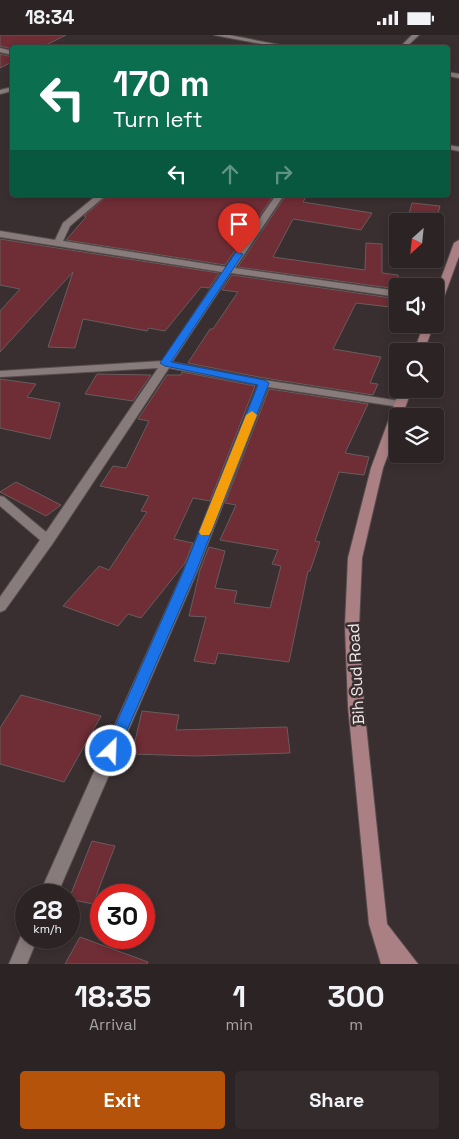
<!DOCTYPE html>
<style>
:root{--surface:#2c2324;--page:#342b2c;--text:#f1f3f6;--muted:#a6a4a6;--line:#484041;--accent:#b45309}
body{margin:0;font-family:"Space Grotesk",sans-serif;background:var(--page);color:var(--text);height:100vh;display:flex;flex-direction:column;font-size:19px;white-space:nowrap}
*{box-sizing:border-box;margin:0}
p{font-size:16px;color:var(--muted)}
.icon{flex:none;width:28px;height:28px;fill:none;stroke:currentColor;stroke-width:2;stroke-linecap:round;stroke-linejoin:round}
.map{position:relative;height:929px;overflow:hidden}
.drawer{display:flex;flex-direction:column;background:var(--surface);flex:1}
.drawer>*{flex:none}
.banner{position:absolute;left:10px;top:10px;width:440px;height:152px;border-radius:5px;box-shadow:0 2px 8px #0003,0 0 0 1px var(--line);background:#0b6e4f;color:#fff;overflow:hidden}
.needle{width:32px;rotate:207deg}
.fabs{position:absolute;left:389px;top:178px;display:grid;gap:10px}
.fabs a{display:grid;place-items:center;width:55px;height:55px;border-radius:5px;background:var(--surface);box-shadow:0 2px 8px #0003,0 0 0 1px var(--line);font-size:25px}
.speed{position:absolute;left:15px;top:849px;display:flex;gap:10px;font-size:25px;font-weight:700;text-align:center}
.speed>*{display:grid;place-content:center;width:65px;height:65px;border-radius:50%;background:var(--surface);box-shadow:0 2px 8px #0003,0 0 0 1px var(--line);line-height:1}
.speed small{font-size:12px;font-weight:400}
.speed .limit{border:8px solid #d22;background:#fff;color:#111}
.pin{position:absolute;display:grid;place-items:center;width:42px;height:42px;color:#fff;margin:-51px -21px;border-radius:50% 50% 50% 0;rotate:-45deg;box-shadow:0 0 5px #0007}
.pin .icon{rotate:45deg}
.me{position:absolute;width:55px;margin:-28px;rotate:24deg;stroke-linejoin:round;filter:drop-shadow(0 0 4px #0008)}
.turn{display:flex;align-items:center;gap:18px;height:105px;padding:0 20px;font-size:22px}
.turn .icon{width:65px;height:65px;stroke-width:2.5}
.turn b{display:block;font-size:35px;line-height:42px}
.lanes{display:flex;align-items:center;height:48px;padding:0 20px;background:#0003;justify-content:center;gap:25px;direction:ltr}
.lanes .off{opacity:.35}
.eta{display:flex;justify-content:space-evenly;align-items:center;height:85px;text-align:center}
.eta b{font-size:30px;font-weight:800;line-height:35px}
.action{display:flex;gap:10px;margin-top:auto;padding:10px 20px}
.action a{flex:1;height:58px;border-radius:5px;background:var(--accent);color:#fff;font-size:20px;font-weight:800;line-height:58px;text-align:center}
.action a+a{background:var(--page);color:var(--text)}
.status{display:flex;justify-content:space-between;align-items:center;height:35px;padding:0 25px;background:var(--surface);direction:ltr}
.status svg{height:14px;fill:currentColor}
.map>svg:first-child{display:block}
.building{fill:#6f2d35;stroke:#685c5d}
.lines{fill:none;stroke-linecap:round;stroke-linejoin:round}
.minor-casing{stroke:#574d4e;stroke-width:2}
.secondary-casing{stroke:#574d4e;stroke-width:2}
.minor{fill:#887b7c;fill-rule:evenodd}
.secondary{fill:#ab8084;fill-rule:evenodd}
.route{fill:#1a73e8;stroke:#114b97}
.slow{fill:#f59e0b}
.labels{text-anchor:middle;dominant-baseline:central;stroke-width:5;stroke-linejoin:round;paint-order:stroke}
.street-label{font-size:16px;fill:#efe8e8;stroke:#3a2f30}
</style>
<div class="status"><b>18:34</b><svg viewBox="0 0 49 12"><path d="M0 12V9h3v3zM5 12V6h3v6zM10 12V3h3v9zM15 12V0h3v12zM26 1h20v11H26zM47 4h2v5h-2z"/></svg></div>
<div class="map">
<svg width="459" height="929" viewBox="0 0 459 929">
<rect width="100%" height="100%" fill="#3a2f30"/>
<path class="building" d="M0 0H66L42 12H12V14L0 11Z
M0 19 12 22V27L0 33Z
M108 160H274L225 230 66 205 86 182 84 181Z
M286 160H307L303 167 372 178 361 195 293 184 273 222 365 235 366 208 382 209V238L398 240V254L238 232Z
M412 168 440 171 436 186H407Z
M0 204 57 213 219 238 209 253 201 252 165 296 149 293 147 296 83 284 75 313 48 312 73 237 0 317V276L20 254 0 250Z
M232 240 398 264V273L356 268 333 314 381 322 370 348 378 349 373 360 264 343 188 328 210 294H213L238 257 222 255Z
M182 337 255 351 210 466 193 463 174 504 193 508 185 528 141 583 128 579 118 591 63 571 99 531 109 535 147 477 141 476 149 461 100 451 113 431 126 433 149 386 138 384 167 340H181Z
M97 339 151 340 133 366 85 359Z
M0 344 36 349 27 362 60 368 50 404 0 393Z
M269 354 368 369 345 418 369 422 364 440 339 437 315 506 320 507 310 536H308L289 627 218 618 215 629 194 626 206 582 189 581 200 535 209 512 225 516 215 553 237 556 234 568 270 573 281 531 272 529 278 515 220 505 236 470 225 468Z
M16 447 61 470 46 481 0 457Z
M21 660 101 681 64 747 0 729V693Z
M142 676 179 680 176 695 287 692 290 718 196 721 132 719Z
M92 806 115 811 93 869 69 864Z
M80 902 148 927 147 929H65Z"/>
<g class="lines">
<g class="minor-casing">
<path id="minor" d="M214 0H229L290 12H278Z
M412 0H419L406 12H400Z
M0 13 12 16V20L0 17Z
M448 37 459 39V43L448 41Z
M12 52V56L0 59V55Z
M448 110 459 112V116L448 114Z
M97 160H106L70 191 63 206 226 232 276 160H284L235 233 398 256V262L231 238 172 327 264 345 400 366 406 369 400 372 268 352 197 537 57 860H39L183 537 258 350 169 333 53 508 5 575 0 577V562L40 505 0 471V461L4 462 46 497 158 333 0 342V336L162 326 222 237 0 202V196L55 205 63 188Z
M26 895V902H38L27 929H9L23 896Z"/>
</g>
<g class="secondary-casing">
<path id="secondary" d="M459 205V221L440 273 435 276V260L454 208Z
M424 289H434L424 316H414Z
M400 354H412L402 381H398V393L383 433 362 523 359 591 364 671 387 889 418 929H381L369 889 348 671 345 591 348 523 371 433Z"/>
</g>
<use href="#minor" class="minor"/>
<use href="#secondary" class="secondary"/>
</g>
<path class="route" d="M236 217 243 219 171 327 264 345 269 348 196 537 118 716 116 720 111 722 106 720 104 716 183 537 258 350 165 331 160 328Z"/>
<path class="slow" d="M252 376 257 380 211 497 209 500H201L199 497 246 380Z"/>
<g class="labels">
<g class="street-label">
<text transform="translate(356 639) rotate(-93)">Bih Sud Road</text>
</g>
</g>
</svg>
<div class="fabs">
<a><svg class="needle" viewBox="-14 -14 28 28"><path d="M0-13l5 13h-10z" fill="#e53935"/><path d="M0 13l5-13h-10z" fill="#a6a4a6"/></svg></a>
<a><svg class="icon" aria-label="sound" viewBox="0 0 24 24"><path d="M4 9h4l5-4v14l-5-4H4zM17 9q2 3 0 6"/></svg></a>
<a><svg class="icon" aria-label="search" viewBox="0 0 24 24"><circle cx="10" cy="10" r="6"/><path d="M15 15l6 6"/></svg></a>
<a><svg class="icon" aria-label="layers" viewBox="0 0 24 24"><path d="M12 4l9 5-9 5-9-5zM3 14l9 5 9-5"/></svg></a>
</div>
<div class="speed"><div>28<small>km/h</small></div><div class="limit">30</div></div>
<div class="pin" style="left:239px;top:219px;background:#d93025"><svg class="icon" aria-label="arrive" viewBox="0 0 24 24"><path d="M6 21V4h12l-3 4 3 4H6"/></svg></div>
<svg class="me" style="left:111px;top:716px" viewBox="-20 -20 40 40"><circle r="17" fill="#1a73e8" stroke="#fff" stroke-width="3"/><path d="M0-11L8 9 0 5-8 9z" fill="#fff"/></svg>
<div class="banner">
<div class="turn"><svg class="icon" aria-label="left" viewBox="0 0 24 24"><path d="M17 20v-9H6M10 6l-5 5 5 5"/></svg><div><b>170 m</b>Turn left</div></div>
<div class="lanes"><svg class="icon" aria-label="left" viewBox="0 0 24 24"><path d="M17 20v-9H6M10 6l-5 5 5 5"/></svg><svg class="icon off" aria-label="ahead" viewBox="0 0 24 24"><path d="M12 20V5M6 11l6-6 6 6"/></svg><svg class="icon off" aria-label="right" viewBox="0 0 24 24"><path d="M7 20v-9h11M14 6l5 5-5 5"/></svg></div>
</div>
</div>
<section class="drawer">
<div class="eta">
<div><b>18:35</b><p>Arrival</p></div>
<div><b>1</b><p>min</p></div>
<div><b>300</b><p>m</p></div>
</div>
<div class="action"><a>Exit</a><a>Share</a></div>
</section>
